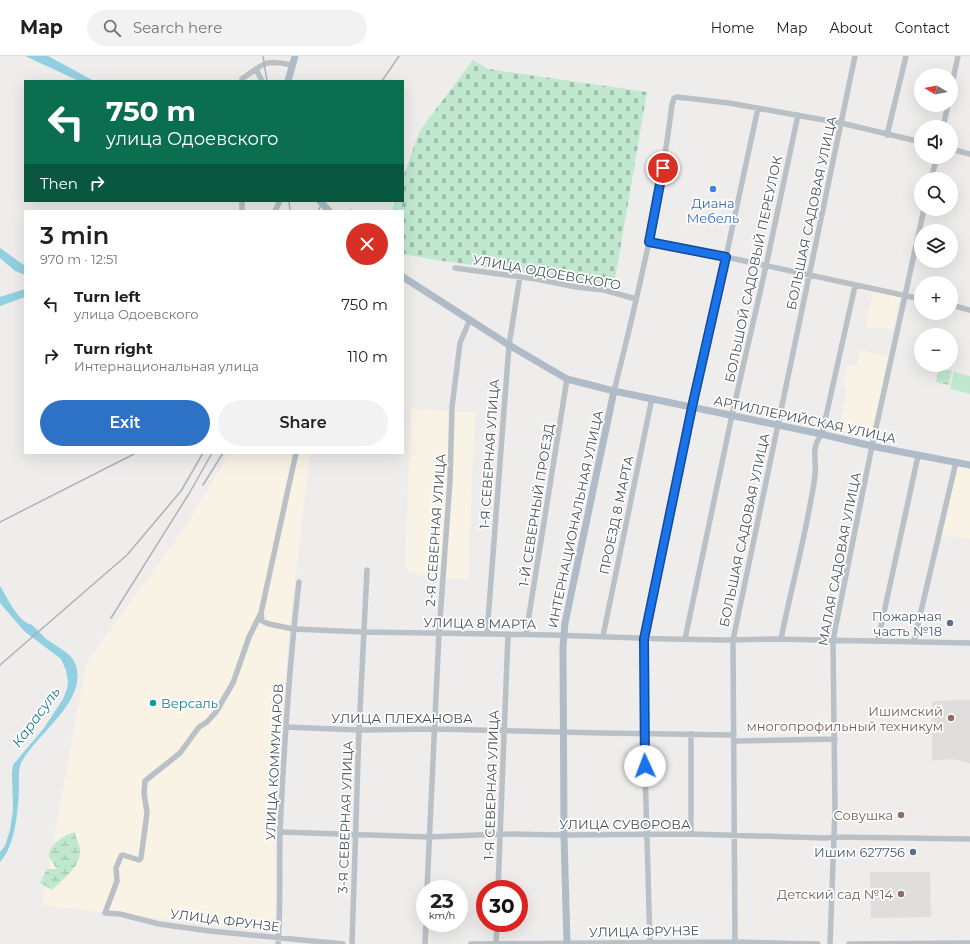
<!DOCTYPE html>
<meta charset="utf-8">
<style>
:root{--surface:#fff;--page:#f2f2f2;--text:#202124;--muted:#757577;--line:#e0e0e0;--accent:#2e72c6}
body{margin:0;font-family:Montserrat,sans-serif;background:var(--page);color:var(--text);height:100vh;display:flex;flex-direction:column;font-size:15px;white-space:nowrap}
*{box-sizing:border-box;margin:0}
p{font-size:13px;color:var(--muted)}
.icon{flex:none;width:22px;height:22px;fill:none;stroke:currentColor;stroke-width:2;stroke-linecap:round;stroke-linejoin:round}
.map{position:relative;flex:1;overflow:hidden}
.drawer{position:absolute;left:24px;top:154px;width:380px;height:244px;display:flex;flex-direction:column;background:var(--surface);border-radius:0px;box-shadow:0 4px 16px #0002}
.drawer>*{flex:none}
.banner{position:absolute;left:24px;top:24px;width:380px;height:122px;border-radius:0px;box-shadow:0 4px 16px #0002;background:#0b6e4f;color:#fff;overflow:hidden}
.needle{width:26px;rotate:280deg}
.fabs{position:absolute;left:914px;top:12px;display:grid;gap:8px}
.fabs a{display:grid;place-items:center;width:44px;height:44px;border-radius:50%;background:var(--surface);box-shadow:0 4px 16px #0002;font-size:20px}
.speed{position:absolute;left:416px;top:824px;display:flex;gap:8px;font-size:20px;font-weight:700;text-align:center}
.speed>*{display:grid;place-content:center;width:52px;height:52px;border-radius:50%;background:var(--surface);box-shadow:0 4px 16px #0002;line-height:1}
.speed small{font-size:10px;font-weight:400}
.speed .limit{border:6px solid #d22;background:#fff;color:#111}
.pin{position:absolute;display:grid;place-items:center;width:34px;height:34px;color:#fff;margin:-17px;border:2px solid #fff;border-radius:50%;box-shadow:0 1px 4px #0007}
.me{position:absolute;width:44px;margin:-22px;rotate:358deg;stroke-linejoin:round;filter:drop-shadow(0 0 3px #0008)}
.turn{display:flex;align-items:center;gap:14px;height:84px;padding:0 16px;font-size:18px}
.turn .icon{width:52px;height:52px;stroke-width:2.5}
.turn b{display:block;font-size:28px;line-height:34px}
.then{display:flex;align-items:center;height:38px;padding:0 16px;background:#0003;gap:8px;font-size:15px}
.round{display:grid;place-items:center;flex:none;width:42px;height:42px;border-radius:21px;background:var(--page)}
.headline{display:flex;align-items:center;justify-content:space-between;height:68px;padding:0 16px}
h1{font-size:24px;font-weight:600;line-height:30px}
.primary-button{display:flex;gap:8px;margin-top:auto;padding:8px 16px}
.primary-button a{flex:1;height:46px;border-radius:24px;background:var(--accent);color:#fff;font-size:16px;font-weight:600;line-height:46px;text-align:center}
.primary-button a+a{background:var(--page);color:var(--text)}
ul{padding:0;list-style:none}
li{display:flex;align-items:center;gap:12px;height:52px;padding:0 16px}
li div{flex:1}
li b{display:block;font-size:15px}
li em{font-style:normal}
header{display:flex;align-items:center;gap:24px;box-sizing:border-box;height:56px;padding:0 20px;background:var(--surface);border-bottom:1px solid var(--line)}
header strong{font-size:19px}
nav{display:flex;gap:22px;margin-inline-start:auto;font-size:14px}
.search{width:280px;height:36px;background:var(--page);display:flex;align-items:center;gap:10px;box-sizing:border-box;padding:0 14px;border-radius:22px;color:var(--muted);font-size:15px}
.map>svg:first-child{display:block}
.commercial{fill:#f9f3e6}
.education{fill:#e0dddd}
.grass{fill:#bfe8ce}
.wetland{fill:url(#wetland-marsh)}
.cemetery{fill:url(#cemetery-stones)}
.park{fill:url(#park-crowns)}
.water{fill:#91d0e0}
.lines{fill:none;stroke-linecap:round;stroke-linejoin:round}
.minor{stroke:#b9c1c7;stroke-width:5.5}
.major{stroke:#afbcc8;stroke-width:7}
.rail{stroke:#afb2b6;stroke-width:1.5}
.major-bridge{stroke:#afbcc8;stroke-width:7}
.route-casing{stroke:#114b97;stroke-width:10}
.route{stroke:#1a73e8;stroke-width:7}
.shop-dot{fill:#3f7fe0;stroke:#fff;stroke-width:1.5}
.service-dot{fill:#5c6f8a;stroke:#fff;stroke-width:1.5}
.culture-dot{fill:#0f9aa8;stroke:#fff;stroke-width:1.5}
.education-dot{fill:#8d6e63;stroke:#fff;stroke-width:1.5}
.labels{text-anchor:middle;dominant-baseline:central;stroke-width:3.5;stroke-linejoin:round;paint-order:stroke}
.shop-label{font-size:13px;fill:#366cbe;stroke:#fff}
.street-label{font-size:13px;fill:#475057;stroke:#fff}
.service-label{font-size:13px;fill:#4e5e75;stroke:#fff;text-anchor:end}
.culture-label{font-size:13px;fill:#0d838f;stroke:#fff;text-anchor:start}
.education-label{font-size:13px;fill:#785e54;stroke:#fff;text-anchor:end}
.water-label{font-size:14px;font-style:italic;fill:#1d7c94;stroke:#fff}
</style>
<header>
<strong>Map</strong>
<div class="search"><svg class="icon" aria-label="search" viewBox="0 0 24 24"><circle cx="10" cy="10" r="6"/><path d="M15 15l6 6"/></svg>Search here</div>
<nav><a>Home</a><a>Map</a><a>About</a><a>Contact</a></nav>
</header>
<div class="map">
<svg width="970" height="888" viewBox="0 0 970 888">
<defs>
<pattern id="wetland-marsh" width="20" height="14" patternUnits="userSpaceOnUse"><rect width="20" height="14" fill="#bfe8ce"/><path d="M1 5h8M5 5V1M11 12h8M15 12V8" fill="none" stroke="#9dbeaa"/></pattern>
<pattern id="cemetery-stones" width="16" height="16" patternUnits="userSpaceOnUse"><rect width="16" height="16" fill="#bfe8ce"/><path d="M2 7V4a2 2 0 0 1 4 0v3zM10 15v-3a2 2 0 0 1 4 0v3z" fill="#9dbeaa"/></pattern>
<pattern id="park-crowns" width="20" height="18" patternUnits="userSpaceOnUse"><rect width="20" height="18" fill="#bfe8ce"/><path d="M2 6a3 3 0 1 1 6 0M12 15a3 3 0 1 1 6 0" fill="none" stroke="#9dbeaa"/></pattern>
</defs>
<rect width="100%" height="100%" fill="#efecec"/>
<path class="commercial" d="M873 235 899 241 893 274 866 270Z
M860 294 888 301 872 382 839 375 846 336 844 328 848 309 857 310Z
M411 353 475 356 468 523H434L405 513Z
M230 397H310L289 576 274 770 275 876 42 849 86 607 183 474Z
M957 410 970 413V483L941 479Z"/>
<path class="education" d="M970 644V707L953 703 932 705V645Z
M870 816H930L931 861 871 862Z"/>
<path class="grass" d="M954 316 970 320V338L950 333Z"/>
<path class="wetland" d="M75 776C75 782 80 788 80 794 81 811 63 823 52 834L40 827 47 813H57L49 801C49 788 64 779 75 776Z"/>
<path class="cemetery" d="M473 4 488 13 647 36 614 229 443 205 403 198V155H392L395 145H403V122L419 76Z"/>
<path class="park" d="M939 312 952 315 949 329 936 326Z"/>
<path class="water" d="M25 0H48L94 25H79Z
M0 192 25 210V219L15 215 0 202Z
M25 233V241L0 250V241Z
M0 530C7 541 13 556 24 565 26 567 29 568 32 569 37 573 41 578 45 582 55 590 73 597 76 610 87 646 36 678 21 707 18 715 19 722 19 731 18 753 16 789 0 806V796L5 790 10 774 13 753 12 717 13 709 44 672 63 643 67 633 68 626 66 614 61 603 24 575 0 547Z"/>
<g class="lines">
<path class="minor" d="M256 13 262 25
M242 23C264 7 265 3 292 9
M951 33 958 0
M943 71 948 49
M887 79 906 0
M951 93 970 98
M931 123 937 101
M242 155V146
M275 155 280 145
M649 186 726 201 921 243
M455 212 536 223 576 231 604 234 636 243
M951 249 970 254
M614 335C638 240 660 145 672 49L674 42 677 41 729 47 841 67 921 86
M296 397 261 557 249 581 233 627 216 656 207 666 199 671 180 697 145 725 144 737 147 757 141 802 139 804 123 799 121 800 116 812 117 825 105 857 120 858 159 868 210 875 343 888
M261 557 262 565 269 568 293 573 364 576 552 579 667 583 725 584 772 583 970 587
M487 577 509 289 520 220
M526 578 567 323
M603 580 652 342
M685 583 732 359 766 210 798 59
M781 583C790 538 802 494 810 449 812 439 814 429 815 419 817 402 810 393 822 378L855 230
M878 584 918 400
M914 585 956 406
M286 671 359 674 435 673 601 677 734 679
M691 678V778
M734 685 835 683
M280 776 429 781 501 778 564 779 691 778 825 782 835 781 970 783
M427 833 439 577 450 424 452 351 460 287 470 263
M498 833 508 578
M278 888C281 851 279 813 280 775 284 692 289 609 299 526
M352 888 359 674 367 514
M425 888 426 867
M471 888 735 886 818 888
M496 888 497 867
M650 888 644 678V583L692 351 726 201 758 52
M735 888 733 584 855 0
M830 888 835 753 833 584 872 390 924 153
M849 888 970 887"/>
<path class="major" d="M288 25 295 0
M403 221 509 289 567 323 614 335 821 378 876 391 970 409
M567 888 564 779 563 591 565 567 614 335"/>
<path class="rail" d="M263 0 267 25
M382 25 399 0
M289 145 290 155
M318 155 323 145
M349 155 351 154
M203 429 223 397
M0 466 136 397
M111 562 190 436 212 397
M0 609 127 499 181 435 203 397"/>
<path class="major-bridge" d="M320 145 329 155"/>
</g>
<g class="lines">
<g class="route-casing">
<path id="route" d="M645 710 644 583 692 351 726 201 649 186 663 112"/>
</g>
<use href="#route" class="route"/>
</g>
<circle class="shop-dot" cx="713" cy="133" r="4"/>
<g class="service-dot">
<circle cx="950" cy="567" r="4"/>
<circle cx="913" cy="796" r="4"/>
</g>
<circle class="culture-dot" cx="153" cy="647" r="4"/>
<g class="education-dot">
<circle cx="951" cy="662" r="4"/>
<circle cx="901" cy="759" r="4"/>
<circle cx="901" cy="838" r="4"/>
</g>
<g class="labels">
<g class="shop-label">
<text x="713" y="147">Диана<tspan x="713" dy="15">Мебель</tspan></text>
</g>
<g class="street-label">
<text transform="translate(811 157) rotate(-78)">БОЛЬШАЯ САДОВАЯ УЛИЦА</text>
<text transform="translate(753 213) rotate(-78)">БОЛЬШОЙ САДОВЫЙ ПЕРЕУЛОК</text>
<text transform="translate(547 216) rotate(10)">УЛИЦА ОДОЕВСКОГО</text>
<text transform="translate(805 363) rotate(12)">АРТИЛЛЕРИЙСКАЯ УЛИЦА</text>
<text transform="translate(489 398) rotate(-86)">1-Я СЕВЕРНАЯ УЛИЦА</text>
<text transform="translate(536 449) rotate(-81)">1-Й СЕВЕРНЫЙ ПРОЕЗД</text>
<text transform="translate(616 459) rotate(-78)">ПРОЕЗД 8 МАРТА</text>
<text transform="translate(575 463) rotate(-78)">ИНТЕРНАЦИОНАЛЬНАЯ УЛИЦА</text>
<text transform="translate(435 474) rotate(-86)">2-Я СЕВЕРНАЯ УЛИЦА</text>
<text transform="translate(744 474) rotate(-78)">БОЛЬШАЯ САДОВАЯ УЛИЦА</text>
<text transform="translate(839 503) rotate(-79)">МАЛАЯ САДОВАЯ УЛИЦА</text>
<text transform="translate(480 567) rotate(1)">УЛИЦА 8 МАРТА</text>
<text x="402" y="662">УЛИЦА ПЛЕХАНОВА</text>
<text transform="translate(274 706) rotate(-87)">УЛИЦА КОММУНАРОВ</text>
<text transform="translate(491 729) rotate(-88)">1-Я СЕВЕРНАЯ УЛИЦА</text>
<text transform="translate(345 761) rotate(-88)">3-Я СЕВЕРНАЯ УЛИЦА</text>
<text x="625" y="768">УЛИЦА СУВОРОВА</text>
<text transform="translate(225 864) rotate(7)">УЛИЦА ФРУНЗЕ</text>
<text transform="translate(644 875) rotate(-1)">УЛИЦА ФРУНЗЕ</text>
</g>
<g class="service-label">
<text x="942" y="560">Пожарная<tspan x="942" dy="15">часть №18</tspan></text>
<text x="905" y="796">Ишим 627756</text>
</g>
<g class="culture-label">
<text x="161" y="647">Версаль</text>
</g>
<g class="education-label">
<text x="943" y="655">Ишимский<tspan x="943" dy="15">многопрофильный техникум</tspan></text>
<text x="893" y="759">Совушка</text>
<text x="893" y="838">Детский сад №14</text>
</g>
<g class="water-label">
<text transform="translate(36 661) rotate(-54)">Карасуль</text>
</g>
</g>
</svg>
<div class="fabs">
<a><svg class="needle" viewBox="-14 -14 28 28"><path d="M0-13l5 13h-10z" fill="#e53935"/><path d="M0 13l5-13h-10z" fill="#757577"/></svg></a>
<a><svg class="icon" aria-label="sound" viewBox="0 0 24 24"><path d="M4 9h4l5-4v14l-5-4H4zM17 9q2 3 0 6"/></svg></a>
<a><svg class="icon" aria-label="search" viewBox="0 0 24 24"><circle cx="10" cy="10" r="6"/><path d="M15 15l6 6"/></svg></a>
<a><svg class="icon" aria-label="layers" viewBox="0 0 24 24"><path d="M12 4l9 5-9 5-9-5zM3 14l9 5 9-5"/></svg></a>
<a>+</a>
<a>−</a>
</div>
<div class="speed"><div>23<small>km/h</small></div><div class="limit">30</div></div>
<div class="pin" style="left:663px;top:112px;background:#d93025"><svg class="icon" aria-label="arrive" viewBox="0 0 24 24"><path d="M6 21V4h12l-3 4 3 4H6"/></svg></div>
<svg class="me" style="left:645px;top:710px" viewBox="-20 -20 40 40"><circle r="19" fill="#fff"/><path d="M0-13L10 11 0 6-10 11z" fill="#1a73e8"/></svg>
<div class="banner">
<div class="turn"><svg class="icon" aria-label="left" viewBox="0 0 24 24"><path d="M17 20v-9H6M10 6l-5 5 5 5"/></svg><div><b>750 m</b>улица Одоевского</div></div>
<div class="then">Then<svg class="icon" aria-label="right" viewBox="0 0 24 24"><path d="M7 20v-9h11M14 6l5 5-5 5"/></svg></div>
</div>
<section class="drawer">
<div class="headline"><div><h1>3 min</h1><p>970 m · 12:51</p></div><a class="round" style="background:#d93025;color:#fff"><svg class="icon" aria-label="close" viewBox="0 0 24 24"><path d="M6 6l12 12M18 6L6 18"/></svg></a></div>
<ul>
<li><svg class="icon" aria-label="left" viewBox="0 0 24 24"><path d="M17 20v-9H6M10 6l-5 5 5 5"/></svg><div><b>Turn left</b><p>улица Одоевского</p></div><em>750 m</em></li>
<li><svg class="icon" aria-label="right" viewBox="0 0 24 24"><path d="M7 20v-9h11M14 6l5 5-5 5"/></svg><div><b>Turn right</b><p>Интернациональная улица</p></div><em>110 m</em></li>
</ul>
<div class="primary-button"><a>Exit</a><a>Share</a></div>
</section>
</div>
